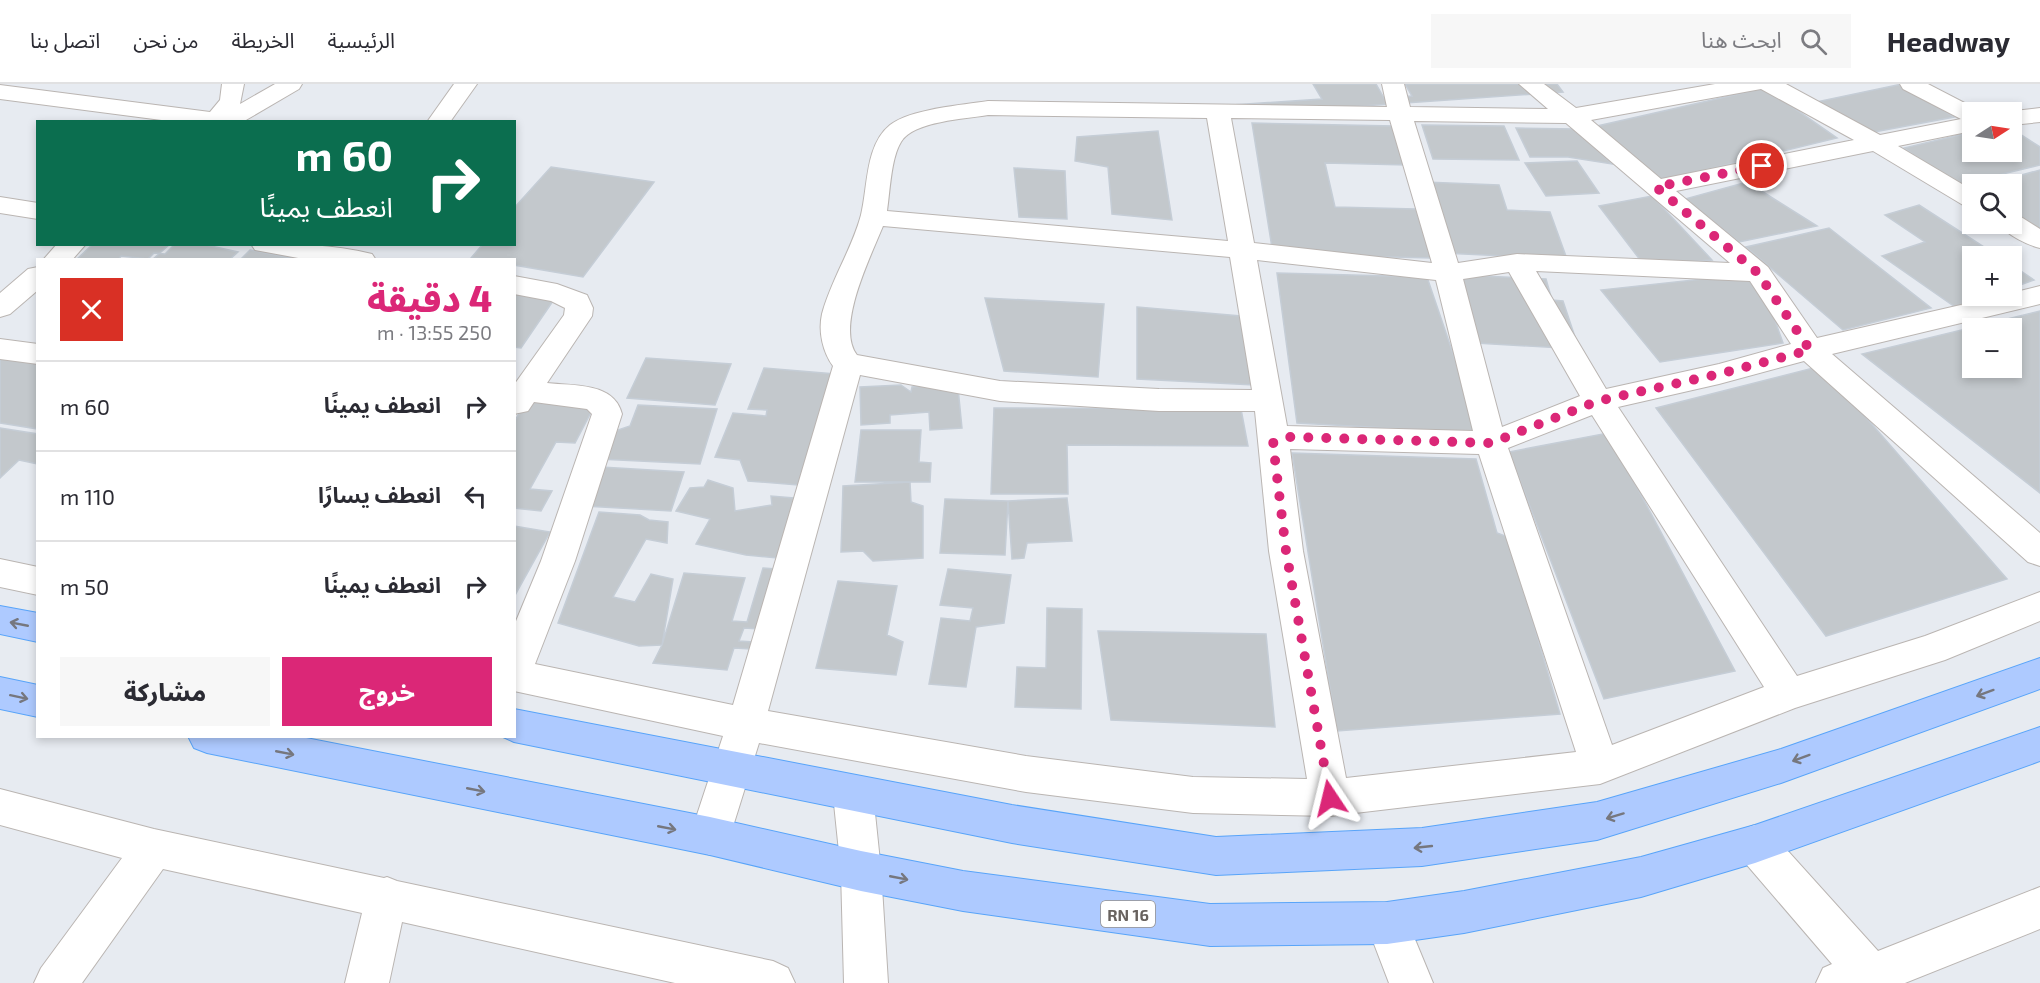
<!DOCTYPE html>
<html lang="ar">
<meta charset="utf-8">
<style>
:root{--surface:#fff;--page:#f7f7f7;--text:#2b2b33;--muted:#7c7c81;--line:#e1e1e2;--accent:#db2777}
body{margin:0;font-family:"Exo 2","Noto Sans Arabic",sans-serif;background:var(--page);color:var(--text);direction:rtl;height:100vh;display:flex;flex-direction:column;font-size:22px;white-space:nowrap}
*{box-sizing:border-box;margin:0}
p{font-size:20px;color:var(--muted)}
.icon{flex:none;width:33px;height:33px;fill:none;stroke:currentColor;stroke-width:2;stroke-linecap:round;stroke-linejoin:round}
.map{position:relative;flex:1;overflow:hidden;direction:ltr}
.details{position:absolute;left:36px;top:174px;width:480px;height:480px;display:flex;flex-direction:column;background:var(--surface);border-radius:0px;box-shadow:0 3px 9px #0003;direction:rtl}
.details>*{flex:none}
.top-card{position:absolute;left:36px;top:36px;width:480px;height:126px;border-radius:0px;box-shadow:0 3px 9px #0003;direction:rtl;background:#0b6e4f;color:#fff;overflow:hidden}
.needle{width:39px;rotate:78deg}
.controls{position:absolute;left:1962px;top:18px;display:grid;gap:12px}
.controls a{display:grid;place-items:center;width:60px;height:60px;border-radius:0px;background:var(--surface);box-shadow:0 3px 9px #0003;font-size:30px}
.pin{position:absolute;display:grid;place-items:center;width:51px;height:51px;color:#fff;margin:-26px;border:3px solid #fff;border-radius:50%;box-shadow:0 2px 6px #0007}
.me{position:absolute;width:66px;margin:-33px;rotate:350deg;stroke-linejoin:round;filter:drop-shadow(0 0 4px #0008)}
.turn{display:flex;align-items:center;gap:21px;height:126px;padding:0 24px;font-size:27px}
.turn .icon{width:78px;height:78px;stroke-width:2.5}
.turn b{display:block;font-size:42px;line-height:51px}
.round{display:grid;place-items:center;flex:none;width:63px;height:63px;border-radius:0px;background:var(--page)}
.headline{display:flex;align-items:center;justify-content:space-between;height:102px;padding:0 24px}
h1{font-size:36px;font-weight:800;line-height:45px;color:var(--accent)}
.cta{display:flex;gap:12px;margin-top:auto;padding:12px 24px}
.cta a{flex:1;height:69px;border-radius:0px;background:var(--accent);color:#fff;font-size:24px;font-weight:800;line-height:69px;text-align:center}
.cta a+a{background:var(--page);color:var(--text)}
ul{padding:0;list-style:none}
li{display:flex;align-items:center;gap:18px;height:90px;padding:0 24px;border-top:2px solid var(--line)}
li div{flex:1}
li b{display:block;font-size:22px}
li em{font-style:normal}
header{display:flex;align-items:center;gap:36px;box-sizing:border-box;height:84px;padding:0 30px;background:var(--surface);border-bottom:2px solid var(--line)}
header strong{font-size:28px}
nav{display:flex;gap:33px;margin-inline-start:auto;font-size:21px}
.search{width:420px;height:54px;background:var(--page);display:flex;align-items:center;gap:15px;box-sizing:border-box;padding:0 21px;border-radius:0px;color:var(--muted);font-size:22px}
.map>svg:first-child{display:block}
.building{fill:#c3c8cc;stroke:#c5cdd6;stroke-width:1.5;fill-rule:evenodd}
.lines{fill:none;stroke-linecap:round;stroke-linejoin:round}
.minor-casing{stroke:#bab5b2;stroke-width:2}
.primary-casing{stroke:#58a4f9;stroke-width:2}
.minor{fill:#fff;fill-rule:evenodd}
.primary{fill:#aecaff;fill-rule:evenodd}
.oneway{stroke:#76777e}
.route{stroke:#db2777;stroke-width:10;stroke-dasharray:0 18}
.labels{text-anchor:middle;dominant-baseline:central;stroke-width:4.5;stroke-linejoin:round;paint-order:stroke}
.shield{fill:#fff;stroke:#95918e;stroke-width:1.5}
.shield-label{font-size:16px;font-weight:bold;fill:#68625e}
</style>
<header>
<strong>Headway</strong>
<div class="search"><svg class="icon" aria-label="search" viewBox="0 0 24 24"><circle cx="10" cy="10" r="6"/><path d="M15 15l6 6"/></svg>ابحث هنا</div>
<nav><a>الرئيسية</a><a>الخريطة</a><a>من نحن</a><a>اتصل بنا</a></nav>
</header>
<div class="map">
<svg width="2040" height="899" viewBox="0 0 2040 899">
<rect width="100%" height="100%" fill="#e7ebf1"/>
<path class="building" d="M1313 0H1376L1384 14 1412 12 1405 0H1557L1563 8 1192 34 1188 24 1322 15Z
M1902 0 1954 33 1869 49 1816 18Z
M1765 4 1837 54 1659 97 1593 43Z
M1252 39 1395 42 1407 81 1325 79 1335 123 1416 125 1431 174 1273 170Z
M1422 41 1504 42 1519 76 1433 75Z
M1516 44 1577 45 1612 80 1568 73H1530Z
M2012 45 2040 63V81L1957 101 1904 64 1972 48V68H2012Z
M1158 47 1172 136 1112 130 1108 83 1075 77 1077 53Z
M1577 77 1599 109 1546 112 1525 79Z
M551 83 654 98 583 193 514 181V176L471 174 483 160H514V124Z
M1014 84 1065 87 1067 135 1019 133Z
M2040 86V147L2012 130V100H1988Z
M1424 98 1499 101 1507 126 1550 128 1567 175 1443 169Z
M1747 98 1817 142 1739 158 1685 115Z
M1652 112 1712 176 1644 181 1599 122Z
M1919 121 1998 172H1972V212H1988L1955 223 1882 172 1925 158 1885 131Z
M1829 144 1931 224 1843 246 1746 163Z
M93 160H175L165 170 154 169 148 175 121 172 118 176H76Z
M170 160H202L238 168 229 176H152Z
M250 166 302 176H240Z
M2012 181 2034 196 2012 204Z
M1277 189 1427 193 1480 349 1297 339Z
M1758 189 1783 259 1660 278 1601 206Z
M1459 191 1546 195 1552 216 1563 217 1579 265 1476 259Z
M514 208 555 214 521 264 514 263Z
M985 214 1104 220 1098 293 1004 287Z
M1137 223 1241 232 1254 301 1137 295Z
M2040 227V409L1862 270ZM1972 244H2012V284H1972Z
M0 271 38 278V345L0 339Z
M646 274 731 280 715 321 627 314Z
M1821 282 2007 495 1826 552 1656 324Z
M764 284 835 290 798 401 748 397 740 376 715 373 733 329 766 332 767 326 748 325Z
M901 301 911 308 912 303 931 301 935 305 958 304 962 344 930 346 929 328 890 331V339L861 341 860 303Z
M530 312 596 319 575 359 556 358 530 405 552 407 541 427 514 424V338Z
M638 321 717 325 700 380 599 375 609 349 630 342Z
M994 324 1241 325 1248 362 1067 361 1068 410H991Z
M0 344 38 350V380L19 376 0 394Z
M861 346H921L919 378 931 379 930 398H855Z
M1608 349 1735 587 1604 615 1509 368Z
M1292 369 1476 375 1497 449 1508 453 1560 630 1337 647Z
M601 383 684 388 671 427 585 422Z
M708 396 733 404 735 427 772 421 771 412 806 415 788 475 746 471 696 460 710 435 676 427 690 404 704 403Z
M910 398 911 418 923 422V474L873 477 863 467 841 468 843 402Z
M1067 414 1072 457 1027 459 1024 474 1012 475 1008 417Z
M945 415 1008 417 1005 471 940 469Z
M599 428 640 431 649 436 668 438 667 459 646 455 613 513 635 518 651 490 673 495 662 561 639 562 558 539Z
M514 442 550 448 514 513Z
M763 484 804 487 788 547 744 544 739 557 753 558 751 565 734 564 727 586 653 579 662 561 684 489 745 494 732 537 747 538Z
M948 485 1011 491 1004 539 976 543 966 603 929 600 941 534 970 537 973 524 940 521Z
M838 497 897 502 887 551 903 558 896 591 816 584Z
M1047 524 1082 525 1081 625 1015 623 1017 583 1046 584Z
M1098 547 1266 550 1275 643 1111 636Z"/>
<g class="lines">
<g class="minor-casing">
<path id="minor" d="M222 0H244L240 20 275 0H302L299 5 246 36 247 38H177L0 15V1L210 28 220 16Z
M454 0H477L450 38H427Z
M1382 0H1404L1410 23 1548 25 1519 0H1544L1576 24 1715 0H1786L1880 51 1961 35 1903 5 1900 0H1928L1980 27 1972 28V47L1898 62 1972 106V123L1963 121 1873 67 1676 107 1768 183 1817 254 2000 212H2012V209L2040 202V220L1832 270 2040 449V482L2028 478 1804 277 1719 300 1618 323 1797 592 1925 552 2040 508V537L1945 576 1795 624 1600 700 1330 732 1193 729 1026 708 759 659 730 752 724 765 710 771 696 765 690 752 723 652 514 607V542L541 477 592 330 587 325 534 318 528 327 514 330V301L564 231 565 224 551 217 514 210V192L557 200 587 211 593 224 592 232 547 299C574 302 614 298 622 330L575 477 535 580 733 621 833 282C823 268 818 248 822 230 831 196 852 165 861 131 868 103 865 61 890 41 910 25 963 21 988 17L1387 23ZM1761 5 1854 56 1661 95 1591 36ZM988 31 1207 34 1228 157 887 127C890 107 891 74 901 58 913 37 966 35 988 31ZM1231 34 1390 36 1432 179 1254 159ZM1414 37 1566 39 1730 179 1517 170 1458 179ZM883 142 1230 173 1252 306 1159 305 1000 297 857 271C835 243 871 172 883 142ZM1257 176 1436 196 1473 347 1287 342ZM1536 187 1750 197 1791 260 1719 280 1606 305ZM1509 188 1580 312 1502 343 1463 195ZM860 291 1000 317 1159 327H1255L1269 467 1307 695 1193 693 1026 672 768 627ZM1592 331 1764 603 1612 661 1508 364ZM1290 365 1479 370 1576 668 1346 694 1303 467Z
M2040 24V38L2012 41V28H2006Z
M0 113 38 119V135L0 129Z
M2012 131 2021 133 2040 145V164C2027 161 2007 151 1999 140H2012Z
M57 160H86L72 176H43Z
M251 160C292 160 332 160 372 170L376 176H309L255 166Z
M38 183V206L10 230 0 233V209L28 185Z
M0 255 38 260V280L0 275Z
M0 475 38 483V511L0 503Z
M853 692 867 697 873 710 881 787 888 899H844L841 787 833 710 839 697Z
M0 705 154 745 384 794 387 793 397 797 773 877 788 884 795 899H675L402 838 389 899H345L362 829 163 785 82 899H34L41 884 122 774 0 741Z
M1755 741 1769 746 1878 867 2040 803V845L1905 899H1816L1823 884 1832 880 1741 774 1735 760 1741 746Z
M1387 818 1402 824 1433 899H1389L1366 839 1372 824Z"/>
</g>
<g class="primary-casing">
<path id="primary" d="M0 522 38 529V558L0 550Z
M2040 574V605L1781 699 1597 756 1422 782 1216 791 1012 759 514 658 501 652H514V625L1012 721 1216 753 1422 744 1597 718 1781 665Z
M0 593 38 601V633L0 625Z
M2040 643V677L1755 779 1641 813 1464 849 1387 860 1210 862 963 827 861 807 710 771 207 669 194 664 188 652H296L710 733 861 767 963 787 1210 820 1387 818 1464 807 1641 773 1755 741Z"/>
</g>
<use href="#minor" class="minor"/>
<use href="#primary" class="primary"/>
</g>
<defs><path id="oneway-shaft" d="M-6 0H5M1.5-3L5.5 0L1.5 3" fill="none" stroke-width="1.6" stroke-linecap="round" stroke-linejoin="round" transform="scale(1.5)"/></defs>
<g class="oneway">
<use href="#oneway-shaft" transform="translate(19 540) rotate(-169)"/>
<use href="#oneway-shaft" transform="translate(1985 609) rotate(160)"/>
<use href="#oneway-shaft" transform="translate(19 613) rotate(12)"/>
<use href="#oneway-shaft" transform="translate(285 669) rotate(11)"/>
<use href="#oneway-shaft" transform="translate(1801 674) rotate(160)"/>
<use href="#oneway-shaft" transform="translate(476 706) rotate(11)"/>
<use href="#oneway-shaft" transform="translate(1615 732) rotate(163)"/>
<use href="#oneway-shaft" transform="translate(667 744) rotate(11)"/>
<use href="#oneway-shaft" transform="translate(1423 763) rotate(174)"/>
<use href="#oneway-shaft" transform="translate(899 794) rotate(11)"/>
</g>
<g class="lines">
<path class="route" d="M1330 714 1286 467 1273 359 1290 353 1491 359 1598 317 1719 290 1810 266 1758 189 1656 103 1762 82"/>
</g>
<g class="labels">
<rect class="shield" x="1101" y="817" width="54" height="26" rx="4.5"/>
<g class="shield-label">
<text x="1128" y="830">RN 16</text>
</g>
</g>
</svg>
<div class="controls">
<a><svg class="needle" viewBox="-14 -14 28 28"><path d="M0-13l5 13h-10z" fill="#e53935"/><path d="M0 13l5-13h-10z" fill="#7c7c81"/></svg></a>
<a><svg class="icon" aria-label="search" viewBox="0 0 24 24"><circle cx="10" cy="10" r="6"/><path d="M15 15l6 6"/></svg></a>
<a>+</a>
<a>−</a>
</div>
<div class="pin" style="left:1762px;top:82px;background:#d93025"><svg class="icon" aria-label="arrive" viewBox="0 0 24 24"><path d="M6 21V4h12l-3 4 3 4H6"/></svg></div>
<svg class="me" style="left:1330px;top:714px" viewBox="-20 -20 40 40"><path d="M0-17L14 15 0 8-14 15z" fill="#db2777" stroke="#fff" stroke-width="4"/></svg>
<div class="top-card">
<div class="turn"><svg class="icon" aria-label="right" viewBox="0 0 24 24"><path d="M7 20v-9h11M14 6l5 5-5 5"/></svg><div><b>60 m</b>انعطف يمينًا</div></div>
</div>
<section class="details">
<div class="headline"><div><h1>4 دقيقة</h1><p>250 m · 13:55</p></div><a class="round" style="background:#d93025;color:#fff"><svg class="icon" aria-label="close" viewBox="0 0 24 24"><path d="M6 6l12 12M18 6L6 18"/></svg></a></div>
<ul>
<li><svg class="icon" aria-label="right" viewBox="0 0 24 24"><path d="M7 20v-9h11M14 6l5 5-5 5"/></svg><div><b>انعطف يمينًا</b></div><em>60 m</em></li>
<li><svg class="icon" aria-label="left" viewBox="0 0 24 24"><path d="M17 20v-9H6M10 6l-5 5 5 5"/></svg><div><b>انعطف يسارًا</b></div><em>110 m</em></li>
<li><svg class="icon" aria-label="right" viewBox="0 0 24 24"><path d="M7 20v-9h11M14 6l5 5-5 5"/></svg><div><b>انعطف يمينًا</b></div><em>50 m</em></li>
</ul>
<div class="cta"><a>خروج</a><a>مشاركة</a></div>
</section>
</div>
